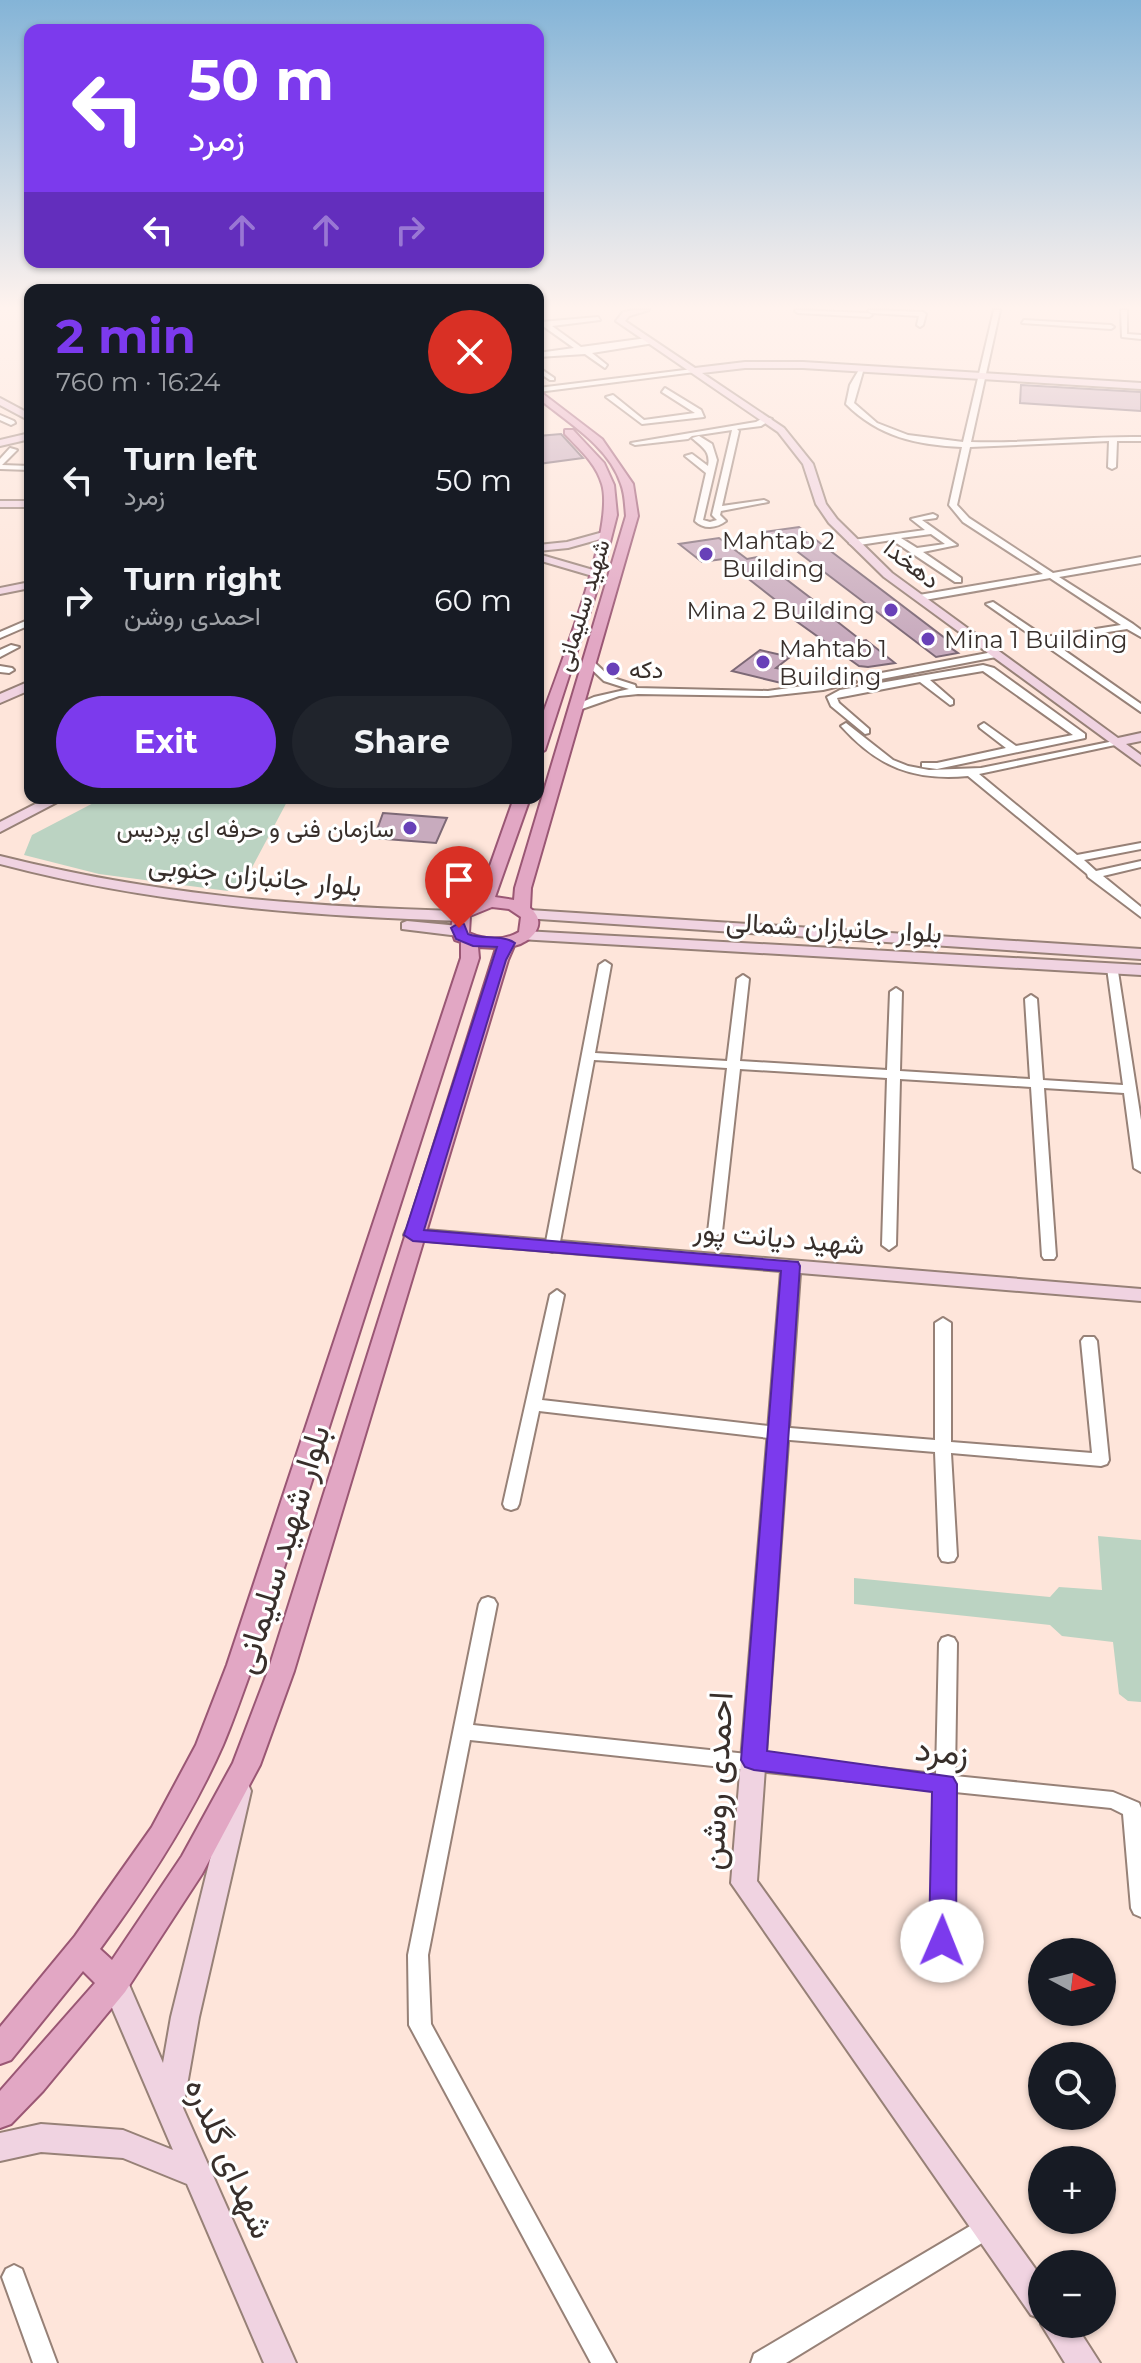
<!DOCTYPE html>
<meta charset="utf-8">
<style>
:root{--surface:#171b24;--page:#20242c;--text:#f1f3f6;--muted:#9ea1a6;--accent:#7c3aed}
body{margin:0;font-family:Montserrat,Vazirmatn,sans-serif;background:var(--page);color:var(--text);height:100vh;display:flex;flex-direction:column;font-size:30px;white-space:nowrap}
*{box-sizing:border-box;margin:0}
p{font-size:26px;color:var(--muted)}
.icon{flex:none;width:44px;height:44px;fill:none;stroke:currentColor;stroke-width:2;stroke-linecap:round;stroke-linejoin:round}
.map{position:relative;flex:1;overflow:hidden}
.drawer{position:absolute;left:24px;top:284px;width:520px;height:520px;display:flex;flex-direction:column;background:var(--surface);border-radius:16px;box-shadow:0 2px 6px #0004}
.drawer>*{flex:none}
.guide{position:absolute;left:24px;top:24px;width:520px;height:244px;border-radius:16px;box-shadow:0 2px 6px #0004;background:#7c3aed;color:#fff;overflow:hidden}
.needle{width:52px;rotate:97deg}
.fabs{position:absolute;left:1028px;top:1938px;display:grid;gap:16px}
.fabs a{display:grid;place-items:center;width:88px;height:88px;border-radius:50%;background:var(--surface);box-shadow:0 2px 6px #0004;font-size:40px}
.pin{position:absolute;display:grid;place-items:center;width:68px;height:68px;color:#fff;margin:-82px -34px;border-radius:50% 50% 50% 0;rotate:-45deg;box-shadow:0 0 8px #0007}
.pin .icon{rotate:45deg}
.me{position:absolute;width:88px;margin:-44px;rotate:1deg;stroke-linejoin:round;filter:drop-shadow(0 0 6px #0008)}
.turn{display:flex;align-items:center;gap:28px;height:168px;padding:0 32px;font-size:36px}
.turn .icon{width:104px;height:104px;stroke-width:2.5}
.turn b{display:block;font-size:56px;line-height:68px}
.lanes{display:flex;align-items:center;height:76px;padding:0 32px;background:#0003;justify-content:center;gap:40px;direction:ltr}
.lanes .off{opacity:.35}
.round{display:grid;place-items:center;flex:none;width:84px;height:84px;border-radius:42px;background:var(--page)}
.summary{display:flex;align-items:center;justify-content:space-between;height:136px;padding:0 32px}
h1{font-size:48px;font-weight:700;line-height:60px;color:var(--accent)}
.action{display:flex;gap:16px;margin-top:auto;padding:16px 32px}
.action a{flex:1;height:92px;border-radius:48px;background:var(--accent);color:#fff;font-size:32px;font-weight:700;line-height:92px;text-align:center}
.action a+a{background:var(--page);color:var(--text)}
ul{padding:0;list-style:none}
li{display:flex;align-items:center;gap:24px;height:120px;padding:0 32px}
li div{flex:1}
li b{display:block;font-size:30px}
li em{font-style:normal}
.map>svg:first-child{display:block}
.green{fill:#bbd3c2}
.building{fill:#c8abbe;stroke:#7d6976;stroke-width:2}
.lines{fill:none;stroke-linecap:round;stroke-linejoin:round}
.street-casing{stroke:#978177;stroke-width:4}
.secondary-casing{stroke:#978177;stroke-width:4}
.primary-casing{stroke:#9a5774;stroke-width:4}
.street{fill:#fff;fill-rule:evenodd}
.secondary{fill:#f0d3e1;fill-rule:evenodd}
.primary{fill:#e2a7c4;fill-rule:evenodd}
.route{fill:#7c3aed;stroke:#51269a;stroke-width:2}
.poi-dot{fill:#6840b8;stroke:#fff;stroke-width:3}
.labels{text-anchor:middle;dominant-baseline:central;stroke-width:6;stroke-linejoin:round;paint-order:stroke}
.far-poi-label{font-size:24px;fill:#382f2b;stroke:#fff;text-anchor:start}
.far-street-label{font-size:24px;fill:#382f2b;stroke:#fff}
.street-label{font-size:28px;fill:#382f2b;stroke:#fff}
.near-street-label{font-size:34px;fill:#382f2b;stroke:#fff}
</style>
<div class="map">
<svg width="1141" height="2363" viewBox="0 0 1141 2363">
<rect width="100%" height="100%" fill="#fee5da"/>
<path class="green" d="M103 798H289L248 875 228 891 99 874 24 855 32 835Z
M1098 1536 1141 1540V1702L1128 1701 1119 1694 1113 1642 1062 1636 1050 1625 854 1604V1578L1050 1597 1059 1587 1102 1590Z"/>
<path class="building" d="M1021 385 1141 392V411L1020 403Z
M561 434 583 458 538 464V436Z
M799 527 954 645 948 646 958 653 936 657 786 543 780 544 764 532Z
M719 538 747 559 757 557 829 612H825L862 641 866 640 895 663 868 667 859 666 796 621 801 620 723 559 702 562 679 544Z
M760 650 790 657 776 668 795 672 781 683 732 671Z
M383 813 447 818 436 843 374 838Z"/>
<g class="lines">
<g class="street-casing">
<path id="street" d="M796 310 869 313 872 315 869 317 798 313 795 311Z
M869 310 923 312 926 314 923 325 920 327 917 325 919 316 871 313 868 311Z
M994 310H1000L971 442C1028 444 1086 436 1141 437V441H1117L1116 467 1112 469 1108 467 1109 441 970 447 957 505 969 518 1053 573 1141 557V563L1059 577 1133 624 1141 630V637L1127 629 1051 641 1141 704V712L986 604 993 602 1045 637 1121 625 1050 578 919 601 915 598 919 595 1043 574 963 522 949 505 962 447C917 445 879 437 846 404L850 385 860 368H864L854 403 877 423 908 435 963 442Z
M1121 310H1127V334L1141 335V339L1122 337Z
M598 317 600 320 552 326 581 347 647 338 654 343 592 353 607 365 605 368 585 354 538 357V353L574 348 543 326 541 322Z
M1024 320 1111 325 1114 327 1111 329 1022 323Z
M538 367 554 378V380H550L538 372Z
M693 369 695 372 538 392V388Z
M665 388 701 410 704 417 642 424 606 397 613 395 644 420 695 413 662 392Z
M0 415 14 421 15 423 11 425 0 420Z
M765 417 772 419 761 426 737 429 739 431 722 506 764 500 768 502 721 511 720 515 726 521C717 528 704 530 695 521L706 473 685 456 692 454 708 466C711 451 702 447 692 438L699 436 712 444 717 460 703 520 710 522 717 520 712 515 732 430 692 436 688 439 635 445 631 443 756 422Z
M10 448 17 450 2 465 30 466V470L0 469V459Z
M933 514 937 516 936 518 922 520 957 545 923 552 961 578V582H955L892 540 853 546 849 543 853 540 925 530 911 519ZM931 534 945 544 917 548 901 538Z
M30 619V625L0 638V632Z
M11 645 19 647 0 657V650Z
M993 652 998 655 996 657 876 680 871 677 876 674Z
M587 661H593L610 677 635 685 636 688 768 691 851 679 856 682 823 690 768 696 638 694 619 696 579 710H573V706L594 697 629 689 604 681 587 665Z
M983 665 994 668 1085 734V738L937 769 922 767V763H937L1006 748 980 728 979 726 984 723 1016 746 1073 735 983 671 930 680 953 700V704L950 705 920 682 837 698 839 703 869 729V733L865 734 831 706 827 697 840 690Z
M0 666 12 668 14 670 9 673 0 672Z
M846 723 893 760 908 766 929 770 981 768 1119 740V744L1115 745 979 774 1077 855 1141 843V849L1084 860 1096 871 1141 861V867L1103 876 1141 907V917L1088 877 1087 874 968 776C913 781 878 767 841 726Z
M605 961 611 965 595 1053 727 1061 737 979 743 975 749 979 740 1061 887 1070 890 992 896 988 902 992 900 1071 1030 1079 1025 999 1031 995 1037 999 1043 1080 1123 1085 1107 968 1109 965H1117L1141 1120V1172L1134 1168 1124 1093 1044 1088 1056 1256 1054 1259H1044L1042 1256 1031 1087 900 1079 896 1245 889 1250 882 1245 887 1078 740 1069 722 1232 715 1236 708 1232 727 1068 594 1060 559 1247 552 1252 547 1250 545 1247 599 965Z
M557 1290 564 1295 542 1400 778 1427 935 1440V1323L943 1318 951 1323V1442L1092 1453 1081 1341 1084 1337H1094L1097 1341 1109 1460 1107 1464 1101 1466 951 1453 957 1556 954 1561 948 1562 942 1561 939 1556 935 1452 778 1439 539 1411 519 1504 517 1508 511 1510 505 1508 503 1504 550 1295Z
M488 1597 494 1599 497 1604 473 1725 936 1774 939 1643 942 1638 948 1636 954 1638 957 1643 955 1776 1113 1792 1139 1803 1141 1808V1917L1134 1914 1131 1908 1123 1814 1111 1808 955 1792 952 1941 949 1947 942 1950 935 1947 932 1941 935 1790 470 1740 428 1955 431 2024 616 2363H591L409 2025 408 1955 479 1604 482 1599Z
M987 2216 995 2219 999 2227 995 2235 786 2363H751L754 2354Z
M14 2265 22 2269 57 2363H33L2 2277 6 2269Z"/>
</g>
<g class="secondary-casing">
<path id="secondary" d="M635 310H649L629 316 625 321 695 368 745 362H803L1141 383V389L803 368H745L702 373 784 428 813 464 826 504 837 519 892 573 1118 738 1141 733V741L1126 744 1141 755V765L884 577 829 523 816 504 803 464 778 432 616 321 623 312Z
M0 398 30 414V421L0 405Z
M30 433V439L0 446V440Z
M0 501H30V507H0Z
M607 531 611 532V536L568 548 538 551V545L567 542Z
M538 554 600 572 602 574 596 577 538 560Z
M30 582V588L0 594V588Z
M30 681V690L0 703V694Z
M47 798H65L0 832V822Z
M0 856C155 895 301 907 461 911L469 916 461 921C305 916 152 904 0 864Z
M529 910 1141 949V959L524 918 521 915Z
M407 921 459 926 467 931 459 936 402 929V923Z
M524 931 1141 965V975L519 939V933Z
M413 1229 1141 1289V1301L800 1273 757 1881 1042 2278V2319L1031 2315 731 1883 781 1271 406 1239 404 1235 406 1231Z
M239 1781 248 1784 251 1791 199 2017 183 2108 296 2363H264L187 2184 123 2158 41 2152 0 2161V2133L41 2124 123 2130 173 2150 101 1982 104 1973 114 1970 124 1973 163 2063 171 2017 227 1791 230 1784Z
M1042 2321V2324H1075L1100 2363H1065L1041 2324Z"/>
</g>
<g class="primary-casing">
<path id="primary" d="M538 390 602 439 633 484 638 516 531 888 530 908C549 923 532 942 514 946L508 960 294 1671 260 1765 202 1874 125 1992 43 2091 11 2124 0 2128V2091L95 1983 83 1971 11 2060 0 2064V2027L75 1936 152 1827 196 1745 227 1665 461 958V942L455 940 451 928 454 914 478 900 514 798H530L495 897 514 900 515 888 626 516C625 506 625 494 621 484 609 446 567 422 538 398ZM492 907 509 909 521 917 519 932C504 941 485 940 469 933L470 916ZM478 947 496 948 268 1671 233 1763 182 1856 112 1960 100 1949C147 1885 191 1818 223 1745 234 1719 243 1692 253 1665L479 958Z
M565 430H573L604 463 614 485 617 515 602 574 545 750 538 754V728C555 678 616 529 602 484 596 463 579 449 565 434Z"/>
</g>
<use href="#street" class="street"/>
<use href="#secondary" class="secondary"/>
<use href="#primary" class="primary"/>
</g>
<linearGradient id="sky" x2="0" y2="1"><stop stop-color="#84b4d7"/><stop offset="0.48" stop-color="#fff3ee"/><stop offset="1" stop-color="#fff3ee" stop-opacity="0"/></linearGradient>
<rect width="1141" height="640" fill="url(#sky)"/>
<path class="route" d="M459 923 464 924 468 934C483 940 502 934 515 943L506 960 424 1230 798 1262 800 1266 767 1751 953 1777 957 1784 956 1941 952 1949 942 1953 933 1949 929 1941 932 1792 754 1770 745 1767 741 1760 781 1271 413 1241 404 1235 497 947 473 946 456 939 451 928Z"/>
<g class="poi-dot">
<circle cx="706" cy="554" r="8"/>
<circle cx="891" cy="610" r="8"/>
<circle cx="928" cy="639" r="8"/>
<circle cx="763" cy="662" r="8"/>
<circle cx="613" cy="669" r="8"/>
<circle cx="410" cy="828" r="8"/>
</g>
<g class="labels">
<g class="far-poi-label">
<text x="722" y="540">Mahtab 2<tspan x="722" dy="28">Building</tspan></text>
<text x="875" y="610" text-anchor="end">Mina 2 Building</text>
<text x="944" y="639">Mina 1 Building</text>
<text x="779" y="648">Mahtab 1<tspan x="779" dy="28">Building</tspan></text>
<text x="629" y="669">دکه</text>
<text x="394" y="828" text-anchor="end">سازمان فنی و حرفه ای پردیس</text>
</g>
<g class="far-street-label">
<text transform="translate(912 564) rotate(38)">دهخدا</text>
<text transform="translate(582 605) rotate(-73)">شهید سلیمانی</text>
</g>
<g class="street-label">
<text transform="translate(255 875) rotate(6)">بلوار جانبازان جنوبی</text>
<text transform="translate(834 927) rotate(3)">بلوار جانبازان شمالی</text>
<text transform="translate(779 1237) rotate(5)">شهید دیانت پور</text>
</g>
<g class="near-street-label">
<text transform="translate(281 1549) rotate(-73)">بلوار شهید سلیمانی</text>
<text transform="translate(942 1751) rotate(6)">زمرد</text>
<text transform="translate(716 1781) rotate(-87)">احمدی روشن</text>
<text transform="translate(230 2158) rotate(66)">شهدای گلدره</text>
</g>
</g>
</svg>
<div class="fabs">
<a><svg class="needle" viewBox="-14 -14 28 28"><path d="M0-13l5 13h-10z" fill="#e53935"/><path d="M0 13l5-13h-10z" fill="#9ea1a6"/></svg></a>
<a><svg class="icon" aria-label="search" viewBox="0 0 24 24"><circle cx="10" cy="10" r="6"/><path d="M15 15l6 6"/></svg></a>
<a>+</a>
<a>−</a>
</div>
<div class="pin" style="left:459px;top:928px;background:#d93025"><svg class="icon" aria-label="arrive" viewBox="0 0 24 24"><path d="M6 21V4h12l-3 4 3 4H6"/></svg></div>
<svg class="me" style="left:942px;top:1941px" viewBox="-20 -20 40 40"><circle r="19" fill="#fff"/><path d="M0-13L10 11 0 6-10 11z" fill="#7c3aed"/></svg>
<div class="guide">
<div class="turn"><svg class="icon" aria-label="left" viewBox="0 0 24 24"><path d="M17 20v-9H6M10 6l-5 5 5 5"/></svg><div><b>50 m</b>زمرد</div></div>
<div class="lanes"><svg class="icon" aria-label="left" viewBox="0 0 24 24"><path d="M17 20v-9H6M10 6l-5 5 5 5"/></svg><svg class="icon off" aria-label="ahead" viewBox="0 0 24 24"><path d="M12 20V5M6 11l6-6 6 6"/></svg><svg class="icon off" aria-label="ahead" viewBox="0 0 24 24"><path d="M12 20V5M6 11l6-6 6 6"/></svg><svg class="icon off" aria-label="right" viewBox="0 0 24 24"><path d="M7 20v-9h11M14 6l5 5-5 5"/></svg></div>
</div>
<section class="drawer">
<div class="summary"><div><h1>2 min</h1><p>760 m · 16:24</p></div><a class="round" style="background:#d93025;color:#fff"><svg class="icon" aria-label="close" viewBox="0 0 24 24"><path d="M6 6l12 12M18 6L6 18"/></svg></a></div>
<ul>
<li><svg class="icon" aria-label="left" viewBox="0 0 24 24"><path d="M17 20v-9H6M10 6l-5 5 5 5"/></svg><div><b>Turn left</b><p>زمرد</p></div><em>50 m</em></li>
<li><svg class="icon" aria-label="right" viewBox="0 0 24 24"><path d="M7 20v-9h11M14 6l5 5-5 5"/></svg><div><b>Turn right</b><p>احمدی روشن</p></div><em>60 m</em></li>
</ul>
<div class="action"><a>Exit</a><a>Share</a></div>
</section>
</div>
